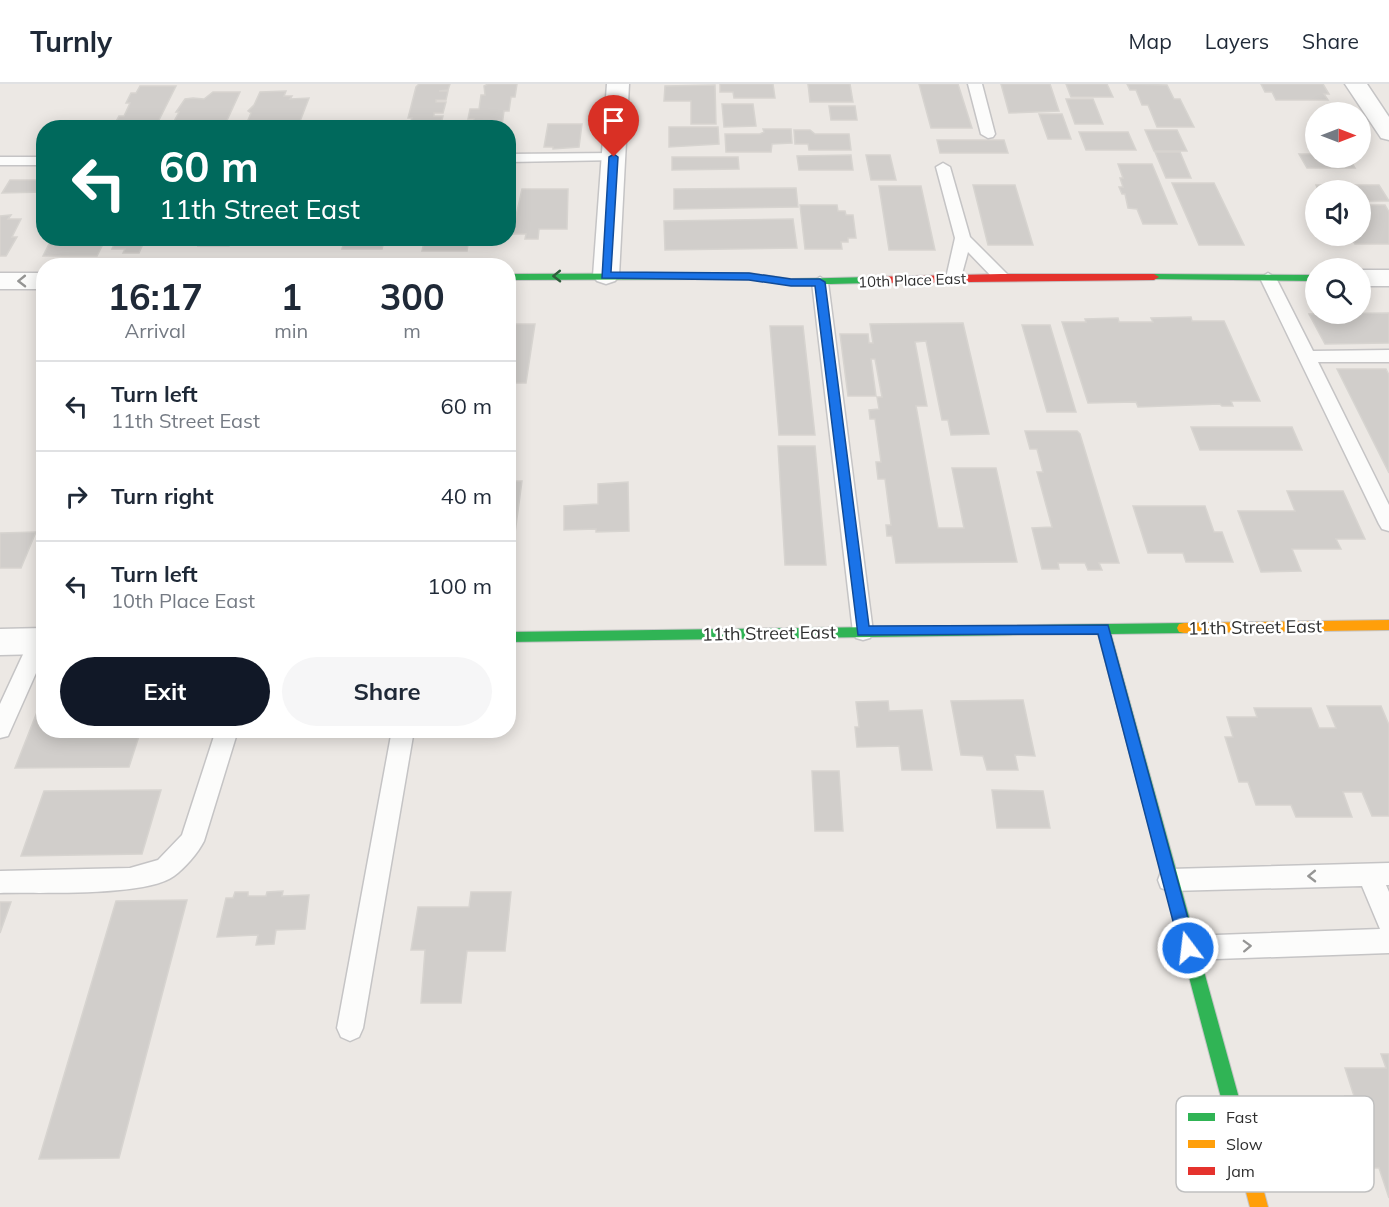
<!DOCTYPE html>
<style>
:root{--surface:#fff;--page:#f6f6f7;--text:#1f2937;--muted:#747a83;--line:#e0e1e3;--accent:#111827}
body{margin:0;font-family:Mulish,sans-serif;background:var(--page);color:var(--text);height:100vh;display:flex;flex-direction:column;font-size:22px;white-space:nowrap}
*{box-sizing:border-box;margin:0}
p{font-size:20px;color:var(--muted)}
.icon{flex:none;width:33px;height:33px;fill:none;stroke:currentColor;stroke-width:2;stroke-linecap:round;stroke-linejoin:round}
.map{position:relative;flex:1;overflow:hidden}
.side{position:absolute;left:36px;top:174px;width:480px;height:480px;display:flex;flex-direction:column;background:var(--surface);border-radius:24px;box-shadow:0 3px 15px #0003}
.side>*{flex:none}
.banner{position:absolute;left:36px;top:36px;width:480px;height:126px;border-radius:24px;box-shadow:0 3px 15px #0003;background:#00695c;color:#fff;overflow:hidden}
.needle{width:39px;rotate:90deg}
.tools{position:absolute;left:1305px;top:18px;display:grid;gap:12px}
.tools a{display:grid;place-items:center;width:66px;height:66px;border-radius:50%;background:var(--surface);box-shadow:0 3px 15px #0003;font-size:30px}
.pin{position:absolute;display:grid;place-items:center;width:51px;height:51px;color:#fff;margin:-62px -26px;border-radius:50% 50% 50% 0;rotate:-45deg;box-shadow:0 0 6px #0007}
.pin .icon{rotate:45deg}
.me{position:absolute;width:66px;margin:-33px;rotate:345deg;stroke-linejoin:round;filter:drop-shadow(0 0 4px #0008)}
.turn{display:flex;align-items:center;gap:21px;height:126px;padding:0 24px;font-size:27px}
.turn .icon{width:78px;height:78px;stroke-width:2.5}
.turn b{display:block;font-size:42px;line-height:51px}
.eta{display:flex;justify-content:space-evenly;align-items:center;height:102px;text-align:center}
.eta b{font-size:36px;font-weight:700;line-height:42px}
.cta{display:flex;gap:12px;margin-top:auto;padding:12px 24px}
.cta a{flex:1;height:69px;border-radius:36px;background:var(--accent);color:#fff;font-size:24px;font-weight:700;line-height:69px;text-align:center}
.cta a+a{background:var(--page);color:var(--text)}
ul{padding:0;list-style:none}
li{display:flex;align-items:center;gap:18px;height:90px;padding:0 24px;border-top:2px solid var(--line)}
li div{flex:1}
li b{display:block;font-size:22px}
li em{font-style:normal}
header{display:flex;align-items:center;gap:36px;box-sizing:border-box;height:84px;padding:0 30px;background:var(--surface);border-bottom:2px solid var(--line)}
header strong{font-size:28px}
nav{display:flex;gap:33px;margin-inline-start:auto;font-size:21px}
.map>svg:first-child{display:block}
.building{fill:#d1cecb;stroke:#d7d4d0;stroke-width:1.5}
.lines{fill:none;stroke-linecap:round;stroke-linejoin:round}
.lane-casing{stroke:#c5c4c5;stroke-width:3}
.street-casing{stroke:#c5c4c5;stroke-width:3}
.fast-casing{stroke:#c5c4c5;stroke-width:2}
.slow-casing{stroke:#c5c4c5;stroke-width:2}
.jam-casing{stroke:#c5c4c5;stroke-width:2}
.lane{fill:#fcfcfb;fill-rule:evenodd}
.street{fill:#fcfcfb;fill-rule:evenodd}
.fast{fill:#30b455;fill-rule:evenodd}
.slow{fill:#ff9f0a;fill-rule:evenodd}
.jam{fill:#e5322d;fill-rule:evenodd}
.oneway{stroke:#2f5d3c}
.oneway2{stroke:#959594}
.route{fill:#1a73e8;stroke:#114b97;stroke-width:1.5}
.labels{text-anchor:middle;dominant-baseline:central;stroke-width:5;stroke-linejoin:round;paint-order:stroke}
.far-street-label{font-size:15px;fill:#2e2e2e;stroke:#fff}
.street-label{font-size:18px;fill:#2e2e2e;stroke:#fff}
.key{fill:#fff;stroke:#c0c0c0;stroke-width:1.5}
.key-label{font-size:16px;fill:#2e2e2e}
</style>
<header>
<strong>Turnly</strong>
<nav><a>Map</a><a>Layers</a><a>Share</a></nav>
</header>
<div class="map">
<svg width="1389" height="1123" viewBox="0 0 1389 1123">
<rect width="100%" height="100%" fill="#ece8e4"/>
<path class="building" d="M419 0H450L448 6 439 7H448L446 16H436V18H446L443 29H434V32H443L441 40H410L412 34H408L416 3Z
M488 0H517L515 13H511L509 27H504L502 42H473L474 35H468L470 25H479L481 11H485L484 2Z
M720 0H773L775 14H734L733 8H720Z
M808 0H850L853 18H810Z
M919 0H958L972 44H931Z
M1001 0H1050L1059 27 1009 29Z
M1066 0H1107L1113 13H1071Z
M1127 0 1167 1 1174 15H1180L1194 43H1157L1148 21H1142L1136 6H1130Z
M1261 0H1323L1329 10H1324L1328 16H1276L1272 8H1265Z
M715 1 716 40H691V17H664L665 2Z
M140 2H176L155 44H118L119 41H114L119 32H124L130 19H126L131 9H136Z
M286 7 284 12H292L290 15 309 14 299 40 245 43 251 29 248 27 254 21 260 8Z
M213 8H240L224 43 172 41 179 28H176L185 15 193 14 204 15Z
M1066 15H1093L1103 40H1075Z
M722 20H753L756 42 724 43Z
M829 22H855L857 36H831Z
M1039 30H1062L1071 55H1048Z
M548 40H582L579 63 553 65V63H544Z
M669 43H718L719 60 669 63Z
M763 45H791L792 59 772 60 771 68H726L725 50H760L764 48Z
M794 46H810L815 50H849L851 66H809L808 60H795Z
M1145 46H1177L1187 67H1154Z
M1079 48H1128L1136 66H1086Z
M937 56H1004L1008 69H940Z
M1155 68H1180L1191 94H1166Z
M1299 70H1316V74H1349L1355 84H1307Z
M851 71 853 86H799L797 72Z
M866 71H890L896 96H871Z
M672 73H738L739 85 672 86Z
M1118 80H1152L1177 140H1143L1137 125 1128 124 1125 110H1122L1119 103H1123L1120 94H1123Z
M10 96H44V108L2 109Z
M1172 99H1214L1244 161H1199Z
M973 101H1015L1033 161H988Z
M1316 101H1379L1389 117H1360V106H1318Z
M879 102H921L935 166H889Z
M796 104 798 123 674 125V105Z
M522 105H568L567 145H539L538 155H525L526 150H512Z
M800 121H837L838 127H845L846 131H853L856 154H848V158H841L842 165H805Z
M1360 121H1385L1389 128V160H1355L1350 152H1360Z
M11 131 8 135H21L12 153H17L6 172H0V132Z
M793 135 797 164 665 166 664 137Z
M52 154H106L97 172H43Z
M117 154H171L169 160H143L139 169H123L125 165H112Z
M201 154H232L229 162H198Z
M331 154 329 160H298L300 155H294Z
M345 154H385L382 165H342Z
M425 154H469L467 167H422Z
M1389 229V259L1325 260 1309 230Z
M1191 233 1192 237H1224L1260 317H1231L1233 322H1222L1220 320 1138 323 1136 318 1088 319 1062 238H1086L1085 235 1118 234 1119 238H1153L1151 234Z
M963 239 989 350 951 351 948 336H942L926 257 915 258 927 322H916L938 444H964L952 384H996L1017 478 896 479 892 452H887L886 441H891L885 395H878L876 378H881L875 335H870L869 326 879 325 877 313H882L875 275H871L876 312H848L840 250H868L869 259H873L870 240Z
M508 240H535L526 299H508Z
M1022 241H1050L1076 328H1047Z
M770 242H803L815 351H779Z
M1337 285H1386L1389 291V389Z
M1191 343H1292L1302 366H1200Z
M1025 347H1077L1080 350 1119 479H1099L1102 486H1088L1085 479H1058L1059 485H1042L1032 444 1052 443 1037 388H1043L1037 365H1030Z
M778 362H815L826 481H785Z
M508 397H522L515 449H508Z
M628 398 629 447 596 448V445L564 446V422L598 420V400Z
M1287 407H1343L1365 455H1336L1341 465H1292L1301 487 1261 488 1238 427H1295Z
M1133 422H1205L1214 448H1222L1233 478H1186L1183 469H1148Z
M36 448 21 484H0V449Z
M1023 616 1035 672 1015 671 1018 686H987L983 672 961 671 951 617Z
M888 617 889 627 922 626 932 686H902L899 662 857 663 855 643H859L856 618Z
M1327 622H1381L1389 641V732H1372L1362 708H1343L1352 733H1296L1291 721H1256L1248 698H1239L1225 653H1233L1227 633H1257L1254 624H1311L1319 644H1336Z
M37 628H44V646H141L129 683 15 684Z
M812 687H839L843 747H815Z
M161 706 142 770 21 772 44 707Z
M992 706 1043 707 1050 744H997Z
M283 807 282 812 309 811 305 845 276 846 274 860 256 861 258 851 217 853 226 814H233L235 808H248V812H266L267 808Z
M471 808H511L505 867H467L461 919H421L425 866H411L418 823H469Z
M187 816 119 1074 39 1075 116 817Z
M0 818H11L0 849Z
M1381 970H1389V1114L1379 1084H1368L1345 1012H1354L1345 984H1386Z"/>
<g class="lines">
<g class="lane-casing">
<path id="lane" d="M968 0H982L995 50 993 53 988 54 981 50Z
M614 69 619 70 621 73 619 76 508 78V70Z
M0 73H44V81H0Z
M943 79 950 83 970 153 1007 190 1009 193 1007 196H995L968 168 960 197 954 199 946 194 955 154 936 83Z
M1268 189 1276 194 1313 267 1389 266V278H1318L1389 421V447L1382 445 1379 440 1260 194Z
M820 193 828 198 873 548 870 554 863 556 856 554 853 548 812 198Z
M39 549 44 550V571L8 652 0 654V620L32 551Z
M216 646H238L204 757C198 769 185 784 174 792 146 813 38 808 0 809V787L130 784 158 776 182 751Z
M392 646H414L363 944 359 953 350 957 341 953 337 944Z
M1389 779V801H1386L1389 808V869L1188 876 1179 873 1175 864 1179 855 1188 852 1380 845 1362 802 1170 807 1161 804 1158 796 1161 788 1170 785Z"/>
</g>
<g class="street-casing">
<path id="street" d="M607 0H629L619 192 615 197 606 200 597 197 593 192Z
M1345 0H1367L1389 33V56L1381 54Z
M1360 186H1389V202H1360Z
M0 189H44V205H0Z
M44 544V570L0 571V545Z"/>
</g>
<g class="fast-casing">
<path id="fast" d="M749 189 791 195 870 193 875 196 870 199 791 201 749 195 508 196V190Z
M1154 190 1316 191V197L1150 195V191Z
M1184 539 1189 540 1191 544 1189 548 1184 549 1111 550 1242 1025 1239 1031 1233 1034 1227 1031 1224 1025 1098 550 508 558V548Z"/>
</g>
<g class="slow-casing">
<path id="slow" d="M1389 536V546L1184 549 1179 548 1177 544 1179 540 1184 539Z
M1233 1016 1239 1019 1242 1025 1268 1123H1250L1224 1025 1227 1019Z"/>
</g>
<g class="jam-casing">
<path id="jam" d="M1001 190H1154L1159 193 1154 196 870 199 865 196 870 193Z"/>
</g>
<use href="#lane" class="lane"/>
<use href="#street" class="street"/>
<use href="#fast" class="fast"/>
<use href="#slow" class="slow"/>
<use href="#jam" class="jam"/>
</g>
<defs><path id="oneway-chevron" d="M-2-3.5L2.5 0L-2 3.5" fill="none" stroke-width="1.6" stroke-linecap="round" stroke-linejoin="round" transform="scale(1.5)"/></defs>
<use class="oneway" href="#oneway-chevron" transform="translate(557 192) rotate(179)"/>
<g class="oneway2">
<use href="#oneway-chevron" transform="translate(22 197) rotate(179)"/>
<use href="#oneway-chevron" transform="translate(1312 792) rotate(179)"/>
<use href="#oneway-chevron" transform="translate(1247 862) rotate(-2)"/>
</g>
<path class="route" d="M614 70 618 73 611 188 749 189 791 195H820L825 198 869 542 1108 541 1196 864 1194 870 1188 872 1183 870 1180 864 1098 550 858 551 815 202H791L749 196 602 194 609 73Z"/>
<g class="labels">
<g class="far-street-label">
<text transform="translate(912 196) rotate(-2)">10th Place East</text>
</g>
<g class="street-label">
<text transform="translate(1255 543) rotate(-1)">11th Street East</text>
<text transform="translate(769 549) rotate(-1)">11th Street East</text>
</g>
</g>
<rect x="1176" y="1012" width="198" height="96" rx="9" class="key"/>
<rect x="1188" y="1029" width="27" height="8" fill="#30b455"/>
<rect x="1188" y="1056" width="27" height="8" fill="#ff9f0a"/>
<rect x="1188" y="1083" width="27" height="8" fill="#e5322d"/>
<g class="key-label">
<text x="1226" y="1039">Fast</text>
<text x="1226" y="1066">Slow</text>
<text x="1226" y="1093">Jam</text>
</g>
</svg>
<div class="tools">
<a><svg class="needle" viewBox="-14 -14 28 28"><path d="M0-13l5 13h-10z" fill="#e53935"/><path d="M0 13l5-13h-10z" fill="#747a83"/></svg></a>
<a><svg class="icon" aria-label="sound" viewBox="0 0 24 24"><path d="M4 9h4l5-4v14l-5-4H4zM17 9q2 3 0 6"/></svg></a>
<a><svg class="icon" aria-label="search" viewBox="0 0 24 24"><circle cx="10" cy="10" r="6"/><path d="M15 15l6 6"/></svg></a>
</div>
<div class="pin" style="left:614px;top:73px;background:#d93025"><svg class="icon" aria-label="arrive" viewBox="0 0 24 24"><path d="M6 21V4h12l-3 4 3 4H6"/></svg></div>
<svg class="me" style="left:1188px;top:864px" viewBox="-20 -20 40 40"><circle r="17" fill="#1a73e8" stroke="#fff" stroke-width="3"/><path d="M0-11L8 9 0 5-8 9z" fill="#fff"/></svg>
<div class="banner">
<div class="turn"><svg class="icon" aria-label="left" viewBox="0 0 24 24"><path d="M17 20v-9H6M10 6l-5 5 5 5"/></svg><div><b>60 m</b>11th Street East</div></div>
</div>
<section class="side">
<div class="eta">
<div><b>16:17</b><p>Arrival</p></div>
<div><b>1</b><p>min</p></div>
<div><b>300</b><p>m</p></div>
</div>
<ul>
<li><svg class="icon" aria-label="left" viewBox="0 0 24 24"><path d="M17 20v-9H6M10 6l-5 5 5 5"/></svg><div><b>Turn left</b><p>11th Street East</p></div><em>60 m</em></li>
<li><svg class="icon" aria-label="right" viewBox="0 0 24 24"><path d="M7 20v-9h11M14 6l5 5-5 5"/></svg><div><b>Turn right</b></div><em>40 m</em></li>
<li><svg class="icon" aria-label="left" viewBox="0 0 24 24"><path d="M17 20v-9H6M10 6l-5 5 5 5"/></svg><div><b>Turn left</b><p>10th Place East</p></div><em>100 m</em></li>
</ul>
<div class="cta"><a>Exit</a><a>Share</a></div>
</section>
</div>
